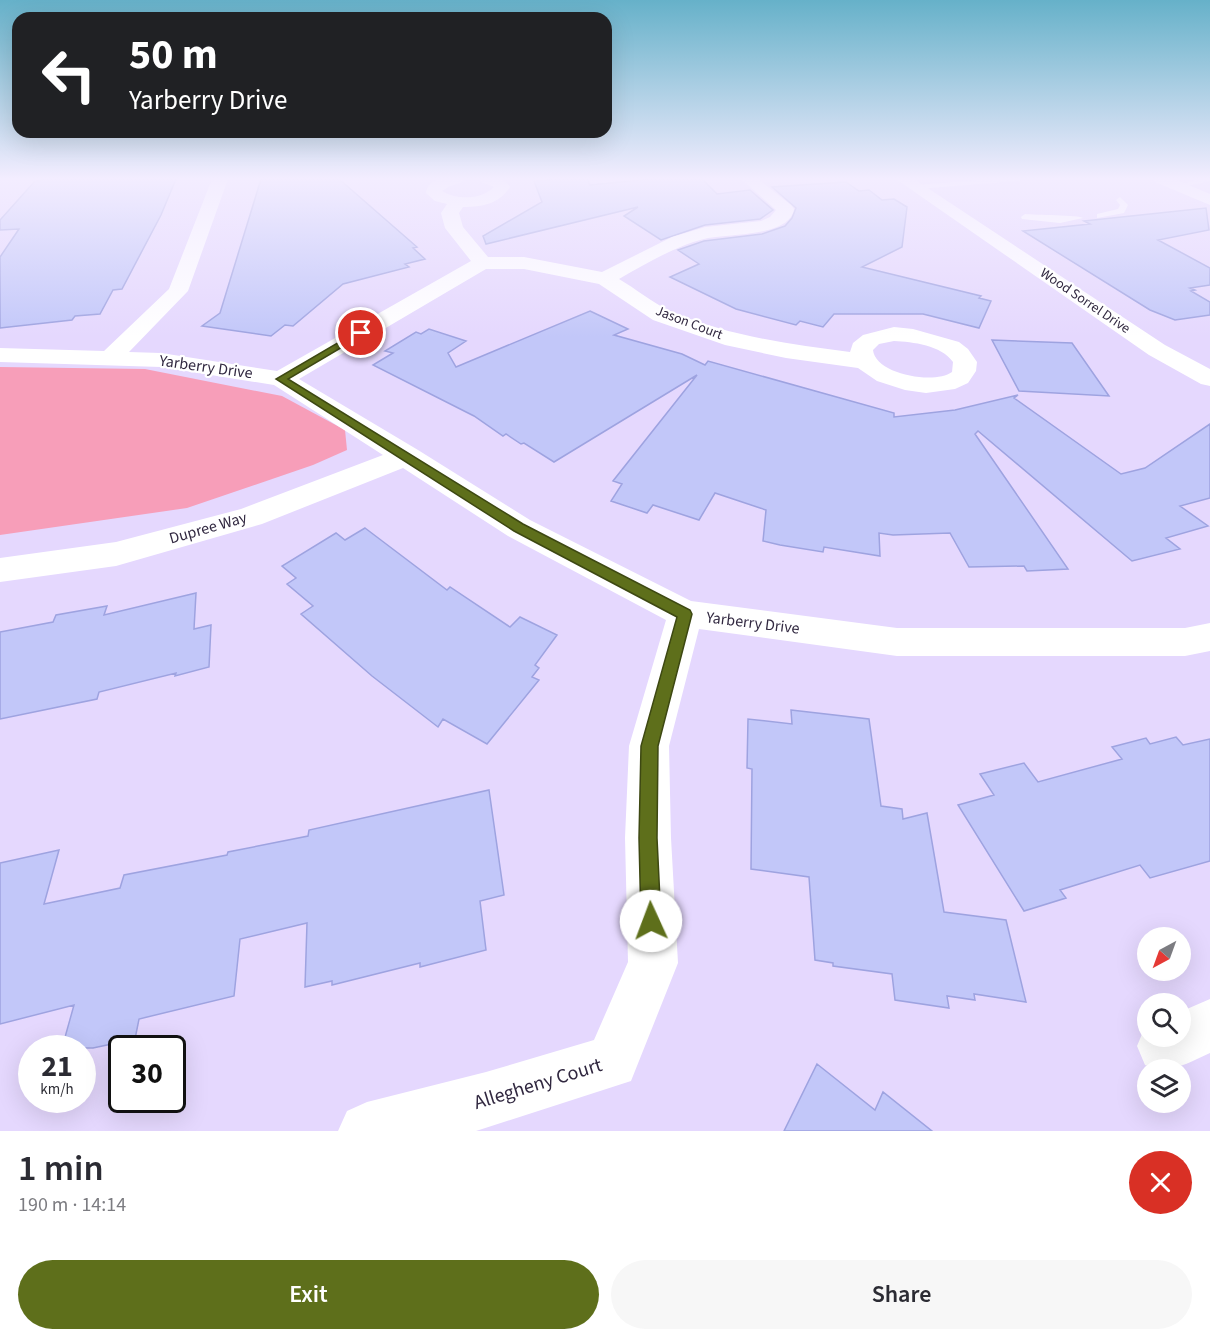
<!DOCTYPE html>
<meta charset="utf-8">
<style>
:root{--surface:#fff;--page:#f7f7f7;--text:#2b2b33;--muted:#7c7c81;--accent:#5e6f1b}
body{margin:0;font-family:"Source Sans 3",sans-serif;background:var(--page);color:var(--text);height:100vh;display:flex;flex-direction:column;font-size:22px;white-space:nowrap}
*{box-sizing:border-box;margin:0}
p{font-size:20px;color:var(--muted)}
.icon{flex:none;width:33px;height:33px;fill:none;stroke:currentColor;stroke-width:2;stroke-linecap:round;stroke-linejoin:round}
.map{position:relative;height:1131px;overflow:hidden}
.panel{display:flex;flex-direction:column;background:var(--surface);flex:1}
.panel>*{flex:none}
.hud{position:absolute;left:12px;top:12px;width:600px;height:126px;border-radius:18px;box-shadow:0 6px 24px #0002;background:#202124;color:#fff;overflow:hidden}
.needle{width:39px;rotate:221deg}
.controls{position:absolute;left:1137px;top:927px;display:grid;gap:12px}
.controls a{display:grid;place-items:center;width:54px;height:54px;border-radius:50%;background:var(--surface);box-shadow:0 6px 24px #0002;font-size:30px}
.speed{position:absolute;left:18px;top:1035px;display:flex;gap:12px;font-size:30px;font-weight:700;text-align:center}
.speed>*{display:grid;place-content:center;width:78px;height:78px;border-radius:50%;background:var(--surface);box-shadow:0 6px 24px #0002;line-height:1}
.speed small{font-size:15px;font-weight:400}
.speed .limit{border:3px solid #111;border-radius:9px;background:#fff;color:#111}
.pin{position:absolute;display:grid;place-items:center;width:51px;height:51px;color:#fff;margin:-26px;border:3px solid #fff;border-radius:50%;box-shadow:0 2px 6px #0007}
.me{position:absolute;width:66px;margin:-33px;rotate:358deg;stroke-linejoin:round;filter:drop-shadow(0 0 4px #0008)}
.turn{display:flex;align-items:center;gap:21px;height:126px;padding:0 18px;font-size:27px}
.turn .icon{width:78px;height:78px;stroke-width:2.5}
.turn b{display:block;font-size:42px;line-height:51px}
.round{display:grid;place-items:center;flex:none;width:63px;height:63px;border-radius:32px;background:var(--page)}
.overview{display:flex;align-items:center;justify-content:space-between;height:102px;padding:0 18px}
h1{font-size:36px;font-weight:600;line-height:45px}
.cta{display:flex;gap:12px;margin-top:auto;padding:12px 18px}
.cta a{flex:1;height:69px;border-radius:36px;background:var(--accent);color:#fff;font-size:24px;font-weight:600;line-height:69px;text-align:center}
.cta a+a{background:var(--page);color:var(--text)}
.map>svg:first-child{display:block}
.green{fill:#f79eb9}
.building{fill:#c2c7f9;stroke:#9ea3e0;stroke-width:1.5}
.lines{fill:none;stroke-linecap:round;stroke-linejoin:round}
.service{fill:#fff;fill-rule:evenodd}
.minor{fill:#fff;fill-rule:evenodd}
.secondary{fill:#fff;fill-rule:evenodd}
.route{fill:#5e6f1b;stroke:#3d4812;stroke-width:1.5}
.labels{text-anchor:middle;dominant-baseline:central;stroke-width:4.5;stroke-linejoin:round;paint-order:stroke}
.far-street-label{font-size:14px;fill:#312840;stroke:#fff}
.street-label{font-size:16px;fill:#312840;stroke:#fff}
.near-street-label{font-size:20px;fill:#312840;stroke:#fff}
</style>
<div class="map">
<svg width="1210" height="1131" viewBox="0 0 1210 1131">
<rect width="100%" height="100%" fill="#e5d8fe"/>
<path class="green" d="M0 367 145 369 282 396 345 430 347 450 313 465 187 508 0 535Z"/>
<path class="building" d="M48 179H176L161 215 122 289 113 290 100 314 75 316 72 320 0 328V257L19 229 0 230V220L35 181Z
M261 179H339L417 247 413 248 425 259 405 264 409 267 343 284 293 326 285 325 271 336 202 326 220 313Z
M548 179H587L590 185 651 179H702L717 194 750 190 773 210 760 219 705 225 661 240 624 216 638 207 486 244 483 236 542 202 534 181 549 180Z
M846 182 859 191 869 190 882 200 894 199 907 207 902 247 862 267 981 296 979 298 991 301 979 328 923 314H834L823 327 800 321 796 325 736 309 670 277 699 264 678 250 704 241 762 234 785 226 792 218 796 208 772 187Z
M1206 208 1209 230 1158 240 1210 268V285L1190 288 1195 290 1191 291 1210 302V315L1175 320 1150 310 1023 231 1090 224 1084 221Z
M590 311 628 329 614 335 682 354 705 365 708 361 894 413V417L955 410 1018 395 1014 398 1121 474 1145 468 1210 424V498L1180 506 1208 526 1166 538 1180 549 1132 561 978 431 975 434 1068 569 1027 571 1024 566 969 567 950 533 893 535 879 533 880 556 824 547 823 552 780 545 763 541 766 510 715 493 699 520 653 505 647 513 611 501 622 484 613 481 697 375 554 462 524 443 521 444 506 434 503 436 474 416 373 365 393 353 385 351 416 332 421 334 429 329 466 341 448 353 456 367Z
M992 340 1072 343 1109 396 1019 391Z
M365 528 447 590 450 587 510 627 520 617 557 635 535 665 539 668 532 677 539 680 487 744 443 719 438 727 372 676 301 614 313 606 287 584 296 578 282 566 336 533 345 540Z
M196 593 194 629 211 625 209 667 175 676 176 673 99 692 97 699 0 719V632L53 622 56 615 107 606 104 615Z
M791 710 869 719 881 806 902 809 903 819 927 813 944 912 1006 920 1026 1002 974 994 975 1000 947 996 949 1008 895 1000 892 974 833 966V963L815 960 809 877 751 869 752 769 747 768 748 719 792 724Z
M1176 737 1183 745 1210 739V861L1150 878 1140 865 1060 890 1066 898 1024 911 958 805 994 795 980 774 1024 763 1038 782 1122 759 1112 747 1146 738 1150 744Z
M489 790 504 895 480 901 486 950 420 967V963L332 985V981L305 987 307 923 240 939 234 996 139 1019 135 1039 93 1048H62L74 1005 0 1024V863L59 850 44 904 120 888 124 875 227 855 228 852 308 836 309 830Z
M817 1064 875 1110 883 1092 932 1131H784Z"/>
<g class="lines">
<path class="service" d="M992 179H1023L1019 181 917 189 913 187 917 185Z
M1200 179H1210V181L1178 188 1174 186Z
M1120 197 1128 205 1124 213 1097 218V214L1118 209 1120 205 1116 200Z
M1025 214C1035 215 1079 215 1083 218L1060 223 1022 219 1021 217Z"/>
<path class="minor" d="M212 179H228L188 291 129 352 161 353 277 371 471 261 445 228 441 213 447 204 435 201 426 193C429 175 451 179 465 179L463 182 450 186 442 191C457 200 481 200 494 187L481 182 479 179C492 179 503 176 510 187 499 204 482 207 463 207L459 213 463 227 488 257H524L602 272 672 237 705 227 761 221 770 217 776 210 741 179H758L791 205 794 209C790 235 737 234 716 237 705 238 695 241 685 245 662 254 640 267 619 279 636 289 653 303 670 311 728 336 788 344 850 352L853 343 863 335 894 327 913 329 959 342 968 349 977 362 976 371 968 383 955 389 926 393 905 390 877 381 858 368 786 358 725 345 653 320 599 284 524 269H486L299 379 418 450 530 520 691 601 897 628H1185L1210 623V651L1185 656H897L699 629 669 746 671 838 678 963 631 1081 476 1131H338L347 1111 367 1102 486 1072 594 1040 628 962 625 838 629 746 666 620 508 536 403 468 262 524 116 566 0 582V558L116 542 241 509 383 455 274 385 161 367 0 362V348L104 351 169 289ZM894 341C913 342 941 345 953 362L952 372C934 385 875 374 873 350L879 344Z
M896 179H914L1165 345 1210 369V386L1201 384 1149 355Z
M1210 999V1053C1188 1063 1169 1075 1145 1065L1137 1046 1145 1027 1148 1026V1036H1180V1012Z"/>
<path class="secondary" d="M1153 179H1174L1210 194V205L1155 182Z"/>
</g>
<linearGradient id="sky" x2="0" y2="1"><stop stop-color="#66b1c9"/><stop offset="0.53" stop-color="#f3edff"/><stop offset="1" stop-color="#f3edff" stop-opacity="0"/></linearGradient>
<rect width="1210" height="337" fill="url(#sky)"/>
<path class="route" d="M358 331 366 333 288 379 523 524 690 610 692 614 658 746 657 838 661 921 658 929 651 932 644 929 641 921 639 838 641 746 677 617 514 531 276 379Z"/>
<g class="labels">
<g class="far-street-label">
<text transform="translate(1085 301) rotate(34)">Wood Sorrel Drive</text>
<text transform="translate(689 323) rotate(21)">Jason Court</text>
</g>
<g class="street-label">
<text transform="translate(206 367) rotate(8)">Yarberry Drive</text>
<text transform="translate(208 528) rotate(-16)">Dupree Way</text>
<text transform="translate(753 623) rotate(7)">Yarberry Drive</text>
</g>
<g class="near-street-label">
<text transform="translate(538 1084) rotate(-17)">Allegheny Court</text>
</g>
</g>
</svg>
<div class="controls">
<a><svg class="needle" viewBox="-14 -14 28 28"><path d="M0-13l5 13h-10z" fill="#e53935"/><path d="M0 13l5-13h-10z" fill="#7c7c81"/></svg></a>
<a><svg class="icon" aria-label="search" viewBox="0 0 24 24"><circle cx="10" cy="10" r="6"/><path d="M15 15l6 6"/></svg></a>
<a><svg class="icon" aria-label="layers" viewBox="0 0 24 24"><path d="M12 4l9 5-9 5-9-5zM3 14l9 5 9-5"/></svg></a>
</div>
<div class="speed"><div>21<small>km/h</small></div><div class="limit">30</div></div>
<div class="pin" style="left:361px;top:333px;background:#d93025"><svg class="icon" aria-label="arrive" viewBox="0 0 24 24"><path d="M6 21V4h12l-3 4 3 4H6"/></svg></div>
<svg class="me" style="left:651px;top:921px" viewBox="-20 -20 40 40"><circle r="19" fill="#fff"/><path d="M0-13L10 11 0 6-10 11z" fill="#5e6f1b"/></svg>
<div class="hud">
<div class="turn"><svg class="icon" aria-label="left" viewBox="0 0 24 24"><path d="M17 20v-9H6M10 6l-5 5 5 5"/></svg><div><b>50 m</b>Yarberry Drive</div></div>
</div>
</div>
<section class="panel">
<div class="overview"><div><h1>1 min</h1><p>190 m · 14:14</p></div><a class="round" style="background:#d93025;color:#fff"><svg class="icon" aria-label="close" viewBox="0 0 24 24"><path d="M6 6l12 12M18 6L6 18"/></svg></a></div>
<div class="cta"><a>Exit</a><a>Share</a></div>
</section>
